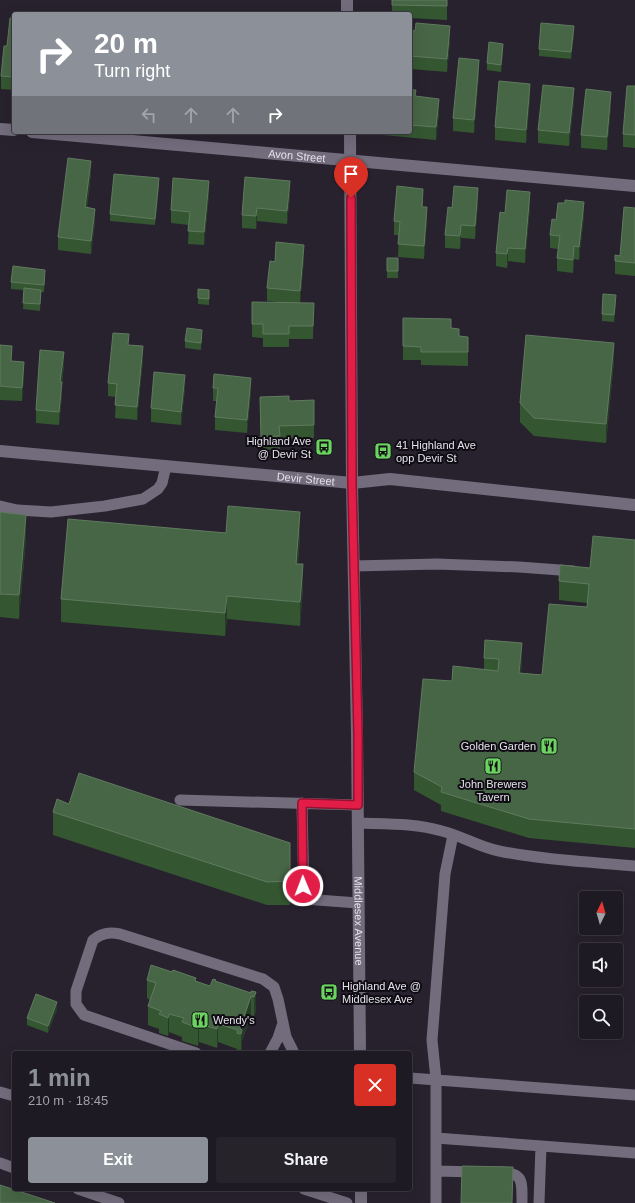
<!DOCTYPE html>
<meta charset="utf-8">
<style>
:root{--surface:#1e1a23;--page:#26232b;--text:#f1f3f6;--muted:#a1a1a6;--line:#3c3841;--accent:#8c9099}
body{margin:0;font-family:Arial,sans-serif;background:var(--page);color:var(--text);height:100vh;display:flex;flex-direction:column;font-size:15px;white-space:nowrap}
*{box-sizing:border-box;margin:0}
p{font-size:13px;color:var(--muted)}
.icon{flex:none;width:22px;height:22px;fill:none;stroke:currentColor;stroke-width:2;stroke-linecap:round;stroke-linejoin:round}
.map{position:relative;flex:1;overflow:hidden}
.side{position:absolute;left:12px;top:1051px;width:400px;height:140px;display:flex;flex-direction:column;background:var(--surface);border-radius:4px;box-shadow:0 4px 16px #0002,0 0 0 1px var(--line)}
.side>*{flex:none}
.hud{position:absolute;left:12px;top:12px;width:400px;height:122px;border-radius:4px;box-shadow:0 4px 16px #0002,0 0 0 1px var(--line);background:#8c9099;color:#fff;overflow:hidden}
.needle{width:26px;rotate:5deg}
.tools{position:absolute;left:579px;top:891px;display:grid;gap:8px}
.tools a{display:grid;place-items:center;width:44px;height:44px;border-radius:4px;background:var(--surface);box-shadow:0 4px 16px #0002,0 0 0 1px var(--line);font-size:20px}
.pin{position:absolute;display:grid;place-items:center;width:34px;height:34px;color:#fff;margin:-41px -17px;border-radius:50% 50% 50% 0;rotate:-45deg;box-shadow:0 0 4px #0007}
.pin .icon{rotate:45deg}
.me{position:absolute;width:44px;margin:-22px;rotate:359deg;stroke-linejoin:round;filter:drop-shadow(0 0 3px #0008)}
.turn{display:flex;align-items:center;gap:14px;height:84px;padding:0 16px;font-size:18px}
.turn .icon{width:52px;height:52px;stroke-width:2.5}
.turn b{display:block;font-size:28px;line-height:34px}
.lanes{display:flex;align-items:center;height:38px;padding:0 16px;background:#0003;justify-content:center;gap:20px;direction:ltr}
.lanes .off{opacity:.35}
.round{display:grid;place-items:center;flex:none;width:42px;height:42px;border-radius:4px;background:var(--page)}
.head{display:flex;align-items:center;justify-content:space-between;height:68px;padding:0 16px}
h1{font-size:24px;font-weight:800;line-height:30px;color:var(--accent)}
.button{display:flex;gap:8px;margin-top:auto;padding:8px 16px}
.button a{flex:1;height:46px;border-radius:4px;background:var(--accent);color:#fff;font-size:16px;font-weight:800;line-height:46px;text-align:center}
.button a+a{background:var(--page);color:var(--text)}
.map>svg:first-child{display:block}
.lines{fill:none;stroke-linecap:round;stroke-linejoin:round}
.service{stroke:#736c7d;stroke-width:11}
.minor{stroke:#736c7d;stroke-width:12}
.secondary{stroke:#736c7d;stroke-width:12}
.wall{fill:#345731}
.shaded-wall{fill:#273c28}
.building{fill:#476645;stroke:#607a5f}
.route-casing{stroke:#92132f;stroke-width:10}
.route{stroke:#e11d48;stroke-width:7}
.labels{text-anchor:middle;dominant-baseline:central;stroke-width:4;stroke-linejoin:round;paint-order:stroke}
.street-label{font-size:11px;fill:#e5e2eb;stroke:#0f0d13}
.poi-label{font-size:11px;fill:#e5e2eb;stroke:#0f0d13;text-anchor:start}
</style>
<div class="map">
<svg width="635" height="1203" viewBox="0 0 635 1203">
<rect width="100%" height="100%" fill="#28222f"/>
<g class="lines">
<path class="service" d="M0 506 17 510 51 512 105 506 143 499 158 489 162 483 166 466
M354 566 437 564 519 567 573 571
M180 800 357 805
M302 803 304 899 358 903
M358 823C386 824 415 823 442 831 462 836 479 847 499 851 544 860 590 862 635 866
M196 1053 84 1015 76 1004V991L93 940C102 933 109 932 120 934L263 979 274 987 278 999 286 1037 294 1053
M270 1053 278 1038 283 1023
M410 1078 635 1095
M0 1092 14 1096
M436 1138 635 1153
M0 1163 14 1168
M436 1171 477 1172
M498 1172C524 1172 522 1181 522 1203
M78 1189 119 1203
M304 1189 347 1203
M436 1203V1079L432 1040 445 874 453 835
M539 1203 541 1146"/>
<g class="minor">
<path d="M0 129 14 130"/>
<path id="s1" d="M32 132 635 186"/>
<path id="s2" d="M0 451 352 483 390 479 635 505"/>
</g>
<g class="secondary">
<path d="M347 0V14"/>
<path id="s3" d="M350 132 352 483 357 733 360 1053"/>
<path d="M361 1189V1203"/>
</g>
</g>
<path class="wall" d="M392 0H447V20L410 18V14H392Z
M14 19V90L1 89V76L7 46Z
M410 30 415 31 450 40 447 72 410 69Z
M574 33 571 59 539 56V49Z
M503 51 501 72 487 70V63Z
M479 73 474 133 453 131V118Z
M635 86V148L623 147V134Z
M410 90 416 96 439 112 436 140 383 135V132H410Z
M530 97 526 143 495 140V127Z
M574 101 569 146 538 143V130Z
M611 105 607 150 581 148V135Z
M91 174 87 208 95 222 91 254 58 250V237Z
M159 185 155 225 110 221V214Z
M209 194 204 245 188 244 189 225 171 223V210Z
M290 194 287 224 257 221 256 229 242 228V215Z
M478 201 475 239 461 238 460 249 445 248V235L452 208Z
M423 202V207L427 220 424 259 398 257 399 235H394V221Z
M530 206 525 263 508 261 507 268 496 266V253L505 213Z
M635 208V276L615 274V261L620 256Z
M584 215 579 260 574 259 573 273 557 271V258L558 249 550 248V235L556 220Z
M304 258 300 303H314L313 339H289V347H263V338L252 337V324L289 303 267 301V288L275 262Z
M387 258H398V278H387Z
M45 276 44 292H41L40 311 23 309 24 290 11 289V282Z
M209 297V305L198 304V298Z
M616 302 614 322 602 321V314Z
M403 318 451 328 459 336 468 350V366L421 365V360H403Z
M202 336 201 350 185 348V341Z
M0 345 12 362 24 375 22 401 0 400Z
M129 345 143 359 137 420 115 418 116 397 108 396V383Z
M614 361 606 443 534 436 520 422V403Z
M64 365 62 385V395L59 425 36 423V410Z
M185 388 181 425 151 422V408Z
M213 388 251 391 247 433 215 430V417L217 401H213Z
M260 397 289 401 314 425V438L280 439V449L261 450Z
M0 512 26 538 19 619 0 617Z
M226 533 300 535 298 564 303 588 300 626 227 619 225 636 61 622V599Z
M635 540V848L529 838 441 811V805L414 790V772L452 681 484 669V658L485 640 522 662 521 673 542 675 587 607V603L559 600V581L590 568Z
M69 804 290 843V905H267L53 835V812Z
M147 980 196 981 210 986 216 982 251 993 256 992V1011L254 1016 251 1015 242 1041V1049L241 1053 237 1052V1049L218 1042 217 1048 199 1042 198 1046 182 1041V1037L169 1032 168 1036 159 1033V1029L148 1025V1006L150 1000 147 998Z
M57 1009 48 1033 27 1025V1018Z"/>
<path class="shaded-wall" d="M450 26V40L447 72V59Z
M574 26V33L571 59V52Z
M503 44V51L501 72V65Z
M479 60V73L474 133V120Z
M530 84V97L526 143V130Z
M574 88V101L569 146V133Z
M611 92V105L607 150V137Z
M439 99V112L436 140V127Z
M91 161V174L85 220V207Z
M159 178V185L155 225V219Z
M209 181V194L204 245V232Z
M290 181V194L287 224V211Z
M478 188V201L475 239V226Z
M423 189V202L422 220V207Z
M530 192V206L525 263V249Z
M584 202V215L579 260V247Z
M427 207V220L424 259V246Z
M257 208V221L256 229V216Z
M95 209V222L91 254V241Z
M461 225V238L460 249V236Z
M304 245V258L300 304V291Z
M574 246V259L573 273V260Z
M508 248V261L507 268V254Z
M45 270V276L44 292V285Z
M616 295V302L614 322V315Z
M202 330V336L201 350V343Z
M614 343V361L606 443V424Z
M12 346V359L11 375V361Z
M143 346V359L137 420V407Z
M64 352V365L62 385V395L59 425 60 382Z
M24 362V375L22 401V388Z
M185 375V388L181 425V412Z
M251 378V391L247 433V420Z
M300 512V535L296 587V564Z
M26 515V538L19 619V595Z
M303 564V588L300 626V602Z
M227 596V619L225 636V613Z
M522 643V662L519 691V673Z
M256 992V1011L254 1016V997Z
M251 996V1015L242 1041V1049L241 1053V1034L240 1029Z
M57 1002V1009L48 1033V1026Z
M169 1014V1032L168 1036V1018Z
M199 1024V1042L198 1046V1028Z
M218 1024V1042L217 1048V1029Z"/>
<path class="building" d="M392 0H447V6L392 5Z
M10 18 14 19V77L1 76 4 46H7Z
M416 23 450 26 447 59 410 56V30L415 31Z
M541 23 574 26 571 52 539 49Z
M489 42 503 44 501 65 487 63Z
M459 58 479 60 474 120 453 118Z
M499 81 530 84 526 130 495 127Z
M543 85 574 88 569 133 538 130Z
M627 86H635V135L623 134Z
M586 89 611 92 607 137 581 135Z
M410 90H416L415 96 439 99 436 127 410 125Z
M68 158 91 161 85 207 95 209 91 241 58 237Z
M114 174 159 178 155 219 110 214Z
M245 177 290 181 287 211 257 208 256 216 242 215Z
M173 178 209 181 204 232 188 231 190 212 171 210Z
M397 186 423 189 422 207H427L424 246 398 244 400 222 394 221Z
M454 186 478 188 475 226 461 225 460 236 445 235 448 207 452 208Z
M507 190 530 192 525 249 508 248 507 254 496 253 500 212 505 213Z
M565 200 584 202 579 247 574 246 573 260 557 258 560 236 550 235 552 219 556 220 558 203H565Z
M624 207 635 208V263L615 261V255L620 256Z
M276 242 304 245 300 291 267 288 270 261 275 262Z
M387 258H398V271H387Z
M13 266 45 270 44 285 11 282Z
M24 288 41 290 40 304 23 303Z
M198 289 209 290V299L198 298Z
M603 294 616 295 614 315 602 314Z
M252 302 314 303 313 326H289V334H263V324H252Z
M403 318 451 319V328L459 329V336L468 337V352H421V347L403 346Z
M187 328 202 330 201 343 185 341Z
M113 333 129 334 128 345 143 346 137 407 115 405 117 384 108 383Z
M526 335 614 343 606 424 534 418 520 403Z
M0 345 12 346 11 361 24 362 22 388 0 386Z
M40 350 64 352 60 382H62L59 412 36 410Z
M154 372 185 375 181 412 151 408Z
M214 374 251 378 247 420 215 417 218 388H213Z
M289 396V401L314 400V425L279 426 280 436 261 437 260 397Z
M228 506 300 512 296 564H303L300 602 227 596 225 613 61 599 68 519 226 533Z
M0 512 26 515 19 595 0 594Z
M593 536 635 540V829L529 819 441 792 442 787 414 772 423 679 452 681 453 666 498 671 499 659 484 658 485 640 522 643 519 673 542 675 549 604 587 607 589 584 559 581 560 565 590 568Z
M79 773 290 843V881L267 882 53 812 57 799 69 804Z
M151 965 172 972 173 970 196 978 195 981 210 986 213 979 216 980 215 981 251 993V991L256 992 254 997 251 996 240 1029 242 1030 241 1034 237 1033 238 1030 218 1024 217 1029 199 1024 198 1028 182 1022 184 1018 169 1014 168 1018 159 1014 161 1011 148 1006 156 983 147 980Z
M36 994 57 1002 48 1026 27 1018Z
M462 1166 513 1167 512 1203H461Z
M0 1185 55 1203H0Z"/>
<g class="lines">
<g class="route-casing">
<path id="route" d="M303 886 302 803 358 805V733L352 483 351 198"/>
</g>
<use href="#route" class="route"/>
</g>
<defs>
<g id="bus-square" transform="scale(0.9)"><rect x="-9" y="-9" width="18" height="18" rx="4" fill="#6cd362" stroke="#0f0d13"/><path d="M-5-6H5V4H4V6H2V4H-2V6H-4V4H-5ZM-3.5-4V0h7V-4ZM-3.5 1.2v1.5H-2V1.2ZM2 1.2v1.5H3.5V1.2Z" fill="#111"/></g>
<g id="restaurant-square" transform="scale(0.9)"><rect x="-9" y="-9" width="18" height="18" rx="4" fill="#6cd362" stroke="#0f0d13"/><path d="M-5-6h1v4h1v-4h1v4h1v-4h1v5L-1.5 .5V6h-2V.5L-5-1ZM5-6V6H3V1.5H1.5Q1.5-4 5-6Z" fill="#111"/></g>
</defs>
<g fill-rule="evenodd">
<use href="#bus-square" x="324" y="447"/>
<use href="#bus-square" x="383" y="451"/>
<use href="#restaurant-square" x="549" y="746"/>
<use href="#restaurant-square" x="493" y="766"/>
<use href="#bus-square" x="329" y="992"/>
<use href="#restaurant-square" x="200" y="1020"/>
</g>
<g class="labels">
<g class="street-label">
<text stroke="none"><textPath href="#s1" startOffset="266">Avon Street</textPath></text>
<text stroke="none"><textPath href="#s2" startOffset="307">Devir Street</textPath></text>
<text stroke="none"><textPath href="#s3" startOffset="789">Middlesex Avenue</textPath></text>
</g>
<g class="poi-label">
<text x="311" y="441" text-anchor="end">Highland Ave<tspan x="311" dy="13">@ Devir St</tspan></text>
<text x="396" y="445">41 Highland Ave<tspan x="396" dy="13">opp Devir St</tspan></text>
<text x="536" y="746" text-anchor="end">Golden Garden</text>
<text x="493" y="784" text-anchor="middle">John Brewers<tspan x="493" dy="13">Tavern</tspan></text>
<text x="342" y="986">Highland Ave @<tspan x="342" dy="13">Middlesex Ave</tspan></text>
<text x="213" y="1020">Wendy's</text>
</g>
</g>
</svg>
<div class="tools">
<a><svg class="needle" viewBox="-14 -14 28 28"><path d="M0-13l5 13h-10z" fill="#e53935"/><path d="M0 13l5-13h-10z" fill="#a1a1a6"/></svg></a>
<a><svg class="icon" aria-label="sound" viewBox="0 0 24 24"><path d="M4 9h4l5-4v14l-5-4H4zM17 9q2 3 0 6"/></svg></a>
<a><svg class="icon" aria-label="search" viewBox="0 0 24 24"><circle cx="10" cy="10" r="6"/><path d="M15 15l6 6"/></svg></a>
</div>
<div class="pin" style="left:351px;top:198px;background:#d93025"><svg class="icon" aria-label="arrive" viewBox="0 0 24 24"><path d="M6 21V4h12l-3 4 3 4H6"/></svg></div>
<svg class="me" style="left:303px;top:886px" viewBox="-20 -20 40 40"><circle r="17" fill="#e11d48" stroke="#fff" stroke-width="3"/><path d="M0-11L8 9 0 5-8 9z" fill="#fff"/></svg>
<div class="hud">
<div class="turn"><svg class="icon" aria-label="right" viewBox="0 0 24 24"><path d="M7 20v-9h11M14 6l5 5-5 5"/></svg><div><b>20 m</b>Turn right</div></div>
<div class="lanes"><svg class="icon off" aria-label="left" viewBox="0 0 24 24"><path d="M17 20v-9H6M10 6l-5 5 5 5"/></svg><svg class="icon off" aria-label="ahead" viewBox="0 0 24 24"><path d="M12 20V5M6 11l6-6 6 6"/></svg><svg class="icon off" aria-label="ahead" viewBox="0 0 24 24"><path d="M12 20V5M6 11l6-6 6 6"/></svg><svg class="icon" aria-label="right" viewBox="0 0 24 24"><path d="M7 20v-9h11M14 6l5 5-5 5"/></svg></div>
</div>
<section class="side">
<div class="head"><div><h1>1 min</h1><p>210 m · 18:45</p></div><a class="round" style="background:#d93025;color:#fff"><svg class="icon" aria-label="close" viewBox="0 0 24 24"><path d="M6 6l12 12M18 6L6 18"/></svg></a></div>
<div class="button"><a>Exit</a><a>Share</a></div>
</section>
</div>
